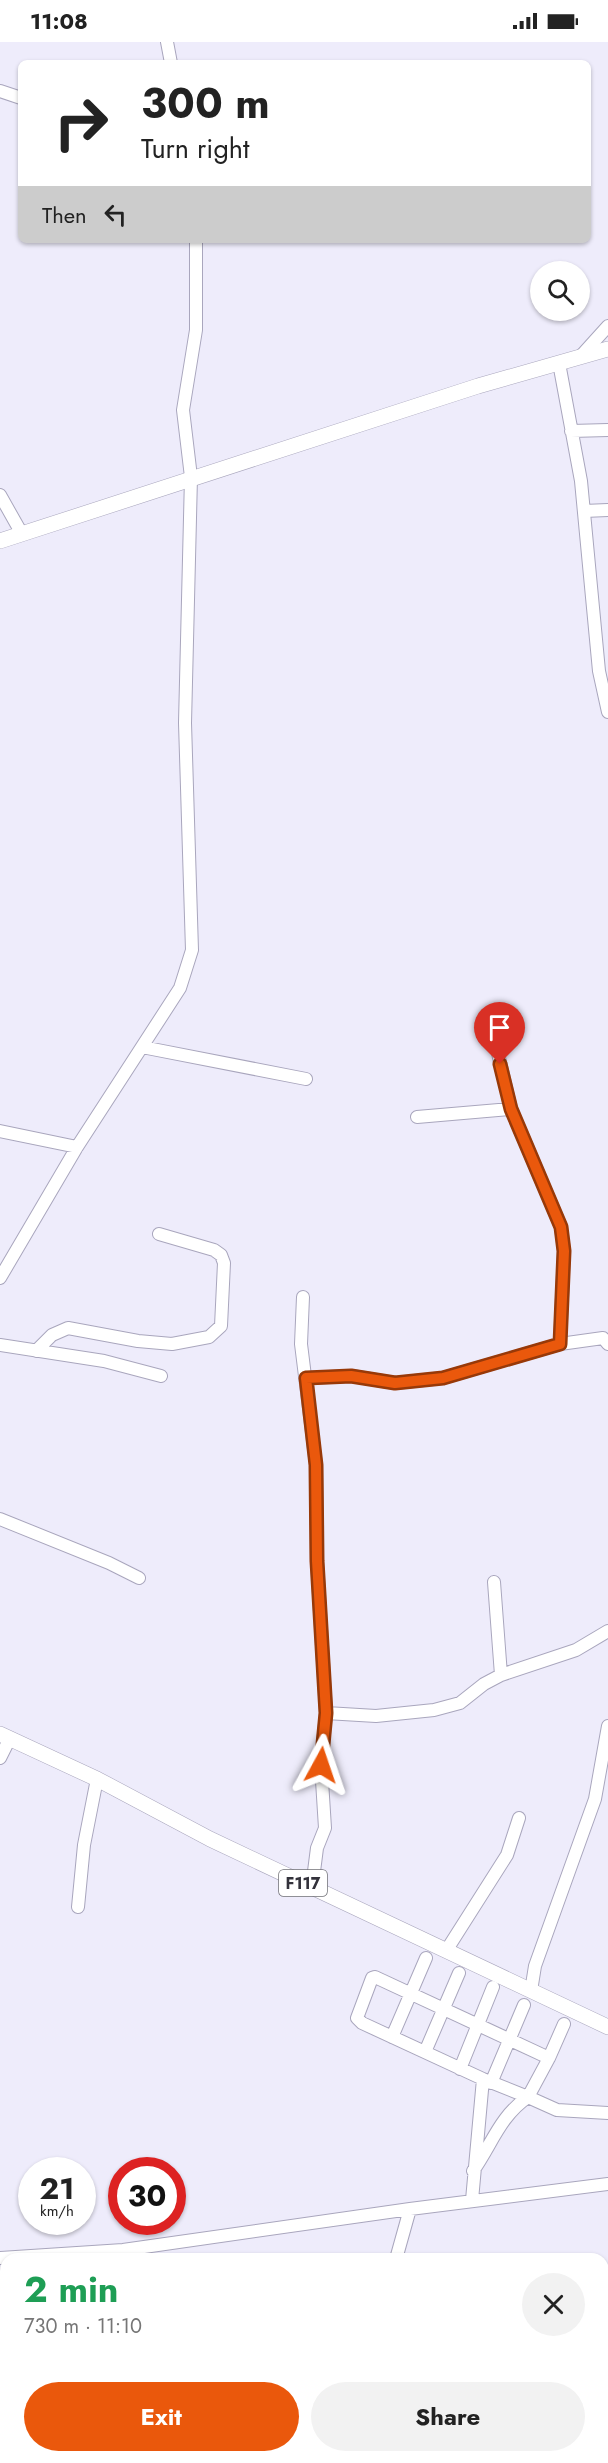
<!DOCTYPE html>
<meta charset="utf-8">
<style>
:root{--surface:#fff;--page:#f2f2f2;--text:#222;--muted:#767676;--accent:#ea580c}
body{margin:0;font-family:Jost,sans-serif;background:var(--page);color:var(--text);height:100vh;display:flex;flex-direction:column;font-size:22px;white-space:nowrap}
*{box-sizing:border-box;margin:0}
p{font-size:20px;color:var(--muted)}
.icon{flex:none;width:33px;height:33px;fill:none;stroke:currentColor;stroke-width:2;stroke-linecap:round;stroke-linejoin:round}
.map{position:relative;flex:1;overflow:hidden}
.details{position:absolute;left:0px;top:2211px;width:609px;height:210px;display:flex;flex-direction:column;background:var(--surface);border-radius:18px 18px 0 0;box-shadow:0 2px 4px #0004}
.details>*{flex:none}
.top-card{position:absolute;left:18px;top:18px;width:573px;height:183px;border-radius:9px;box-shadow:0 2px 4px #0004;background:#fff;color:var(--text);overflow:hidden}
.tools{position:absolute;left:530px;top:219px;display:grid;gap:12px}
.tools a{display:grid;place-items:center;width:60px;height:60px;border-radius:50%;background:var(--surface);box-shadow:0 2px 4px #0004;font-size:30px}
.speed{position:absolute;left:18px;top:2115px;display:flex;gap:12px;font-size:30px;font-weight:700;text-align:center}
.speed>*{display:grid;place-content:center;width:78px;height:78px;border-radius:50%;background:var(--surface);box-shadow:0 2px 4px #0004;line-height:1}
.speed small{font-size:15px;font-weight:400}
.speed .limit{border:9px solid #d22;background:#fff;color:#111}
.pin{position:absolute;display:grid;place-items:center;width:51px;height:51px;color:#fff;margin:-62px -26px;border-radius:50% 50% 50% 0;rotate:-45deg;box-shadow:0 0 6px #0007}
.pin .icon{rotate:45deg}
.me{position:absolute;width:66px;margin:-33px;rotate:5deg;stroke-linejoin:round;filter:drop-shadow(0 0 4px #0008)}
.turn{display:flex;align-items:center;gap:21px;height:126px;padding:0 24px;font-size:27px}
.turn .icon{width:78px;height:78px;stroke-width:2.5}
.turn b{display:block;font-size:42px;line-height:51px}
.then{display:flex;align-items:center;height:57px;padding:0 24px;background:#0003;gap:12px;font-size:22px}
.round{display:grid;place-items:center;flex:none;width:63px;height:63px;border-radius:32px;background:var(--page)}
.head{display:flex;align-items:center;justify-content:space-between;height:102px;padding:0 24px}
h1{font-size:36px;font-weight:700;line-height:45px;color:#1e9e55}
.cta{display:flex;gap:12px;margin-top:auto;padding:12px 24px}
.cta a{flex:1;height:69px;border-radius:36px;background:var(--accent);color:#fff;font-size:24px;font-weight:700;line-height:69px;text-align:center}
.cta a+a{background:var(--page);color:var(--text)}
.status{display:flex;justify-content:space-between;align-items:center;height:42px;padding:0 30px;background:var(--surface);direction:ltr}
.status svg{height:16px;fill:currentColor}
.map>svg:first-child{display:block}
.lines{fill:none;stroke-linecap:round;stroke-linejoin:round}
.minor-casing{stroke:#a9a6bd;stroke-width:14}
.major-casing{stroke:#a9a6bd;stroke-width:16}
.minor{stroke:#fff;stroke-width:12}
.major{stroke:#fff;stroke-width:15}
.route-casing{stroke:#983908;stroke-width:15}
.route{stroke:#ea580c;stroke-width:10}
.labels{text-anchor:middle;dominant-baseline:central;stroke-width:5;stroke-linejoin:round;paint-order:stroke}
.shield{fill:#fff;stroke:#707076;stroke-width:1.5}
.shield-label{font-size:16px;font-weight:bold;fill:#33323b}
</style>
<div class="status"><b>11:08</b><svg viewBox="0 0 49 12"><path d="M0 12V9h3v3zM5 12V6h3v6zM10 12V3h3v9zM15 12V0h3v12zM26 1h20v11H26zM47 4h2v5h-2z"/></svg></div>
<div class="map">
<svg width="608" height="2421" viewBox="0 0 608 2421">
<rect width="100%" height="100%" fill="#eeecfb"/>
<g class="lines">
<g class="minor-casing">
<path id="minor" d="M167 0 171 21
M0 49 21 56
M580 315 608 284
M559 321 581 439 599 629 608 670
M571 389 608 388
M0 453 22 492
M584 469 608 468
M490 977 511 1067 561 1185 564 1209 560 1302
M142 1005 306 1037
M417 1075 511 1067
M0 1089 77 1105
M0 1236 77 1105 180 946 192 908 185 681 191 435 183 368 196 288V198
M303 1255 301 1302 316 1423 317 1519 326 1671 321 1723 325 1786 317 1806 312 1845
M0 1303 104 1319 161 1334
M36 1309 52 1293 68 1286 138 1299 172 1302 209 1295 221 1284 224 1221 221 1213 214 1208 159 1192
M306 1336 352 1334 395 1341 443 1336 560 1302 603 1296 608 1302
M0 1477 109 1521 139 1536
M494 1540 501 1633
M326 1671 376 1674 434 1668 460 1661 484 1642 501 1633 576 1608 608 1589
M0 1716 10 1696
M78 1865 84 1803 97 1737
M446 1909 507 1813 519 1776
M375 1935 549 2016 528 2055 483 2037 362 1981 357 1976 372 1936Z
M531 1949 535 1924 595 1757 608 1684
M392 1995 426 1916
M425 2010 459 1931
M549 2016 564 1982
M460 2027 493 1945
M491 2041 524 1963
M473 2129C492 2102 500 2074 528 2055L557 2068 608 2071
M472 2158 483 2037
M0 2216 123 2208 410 2167 608 2142
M396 2217 410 2167
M351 2421 352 2415"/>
</g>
<g class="major-casing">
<path id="major" d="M0 499 478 344 608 307
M0 1692 97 1737 210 1797 608 1985"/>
</g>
<use href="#minor" class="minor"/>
<use href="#major" class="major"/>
</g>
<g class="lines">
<g class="route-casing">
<path id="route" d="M321 1723 326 1671 317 1519 316 1423 306 1336 351 1334 395 1341 443 1336 560 1302 564 1209 561 1185 511 1067 500 1022"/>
</g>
<use href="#route" class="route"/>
</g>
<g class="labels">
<rect class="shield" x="279" y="1828" width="48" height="26" rx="4.5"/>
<g class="shield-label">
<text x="303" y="1841">F117</text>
</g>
</g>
</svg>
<div class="tools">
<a><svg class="icon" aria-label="search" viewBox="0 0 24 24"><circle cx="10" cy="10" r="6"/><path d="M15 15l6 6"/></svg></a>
</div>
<div class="speed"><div>21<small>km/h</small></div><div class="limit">30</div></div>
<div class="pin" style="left:500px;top:1022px;background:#d93025"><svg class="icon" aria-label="arrive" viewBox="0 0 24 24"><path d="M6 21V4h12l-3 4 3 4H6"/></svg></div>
<svg class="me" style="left:321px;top:1723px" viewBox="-20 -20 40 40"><path d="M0-17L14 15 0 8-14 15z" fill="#ea580c" stroke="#fff" stroke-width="4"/></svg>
<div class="top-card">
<div class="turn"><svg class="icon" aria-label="right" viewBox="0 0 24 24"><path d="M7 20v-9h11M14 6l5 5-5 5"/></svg><div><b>300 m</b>Turn right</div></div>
<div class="then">Then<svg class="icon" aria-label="left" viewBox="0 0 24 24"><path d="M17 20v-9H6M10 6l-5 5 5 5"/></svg></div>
</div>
<section class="details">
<div class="head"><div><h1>2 min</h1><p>730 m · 11:10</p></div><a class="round"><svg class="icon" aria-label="close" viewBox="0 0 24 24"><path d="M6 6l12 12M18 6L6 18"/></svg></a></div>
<div class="cta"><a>Exit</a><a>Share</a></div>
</section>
</div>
